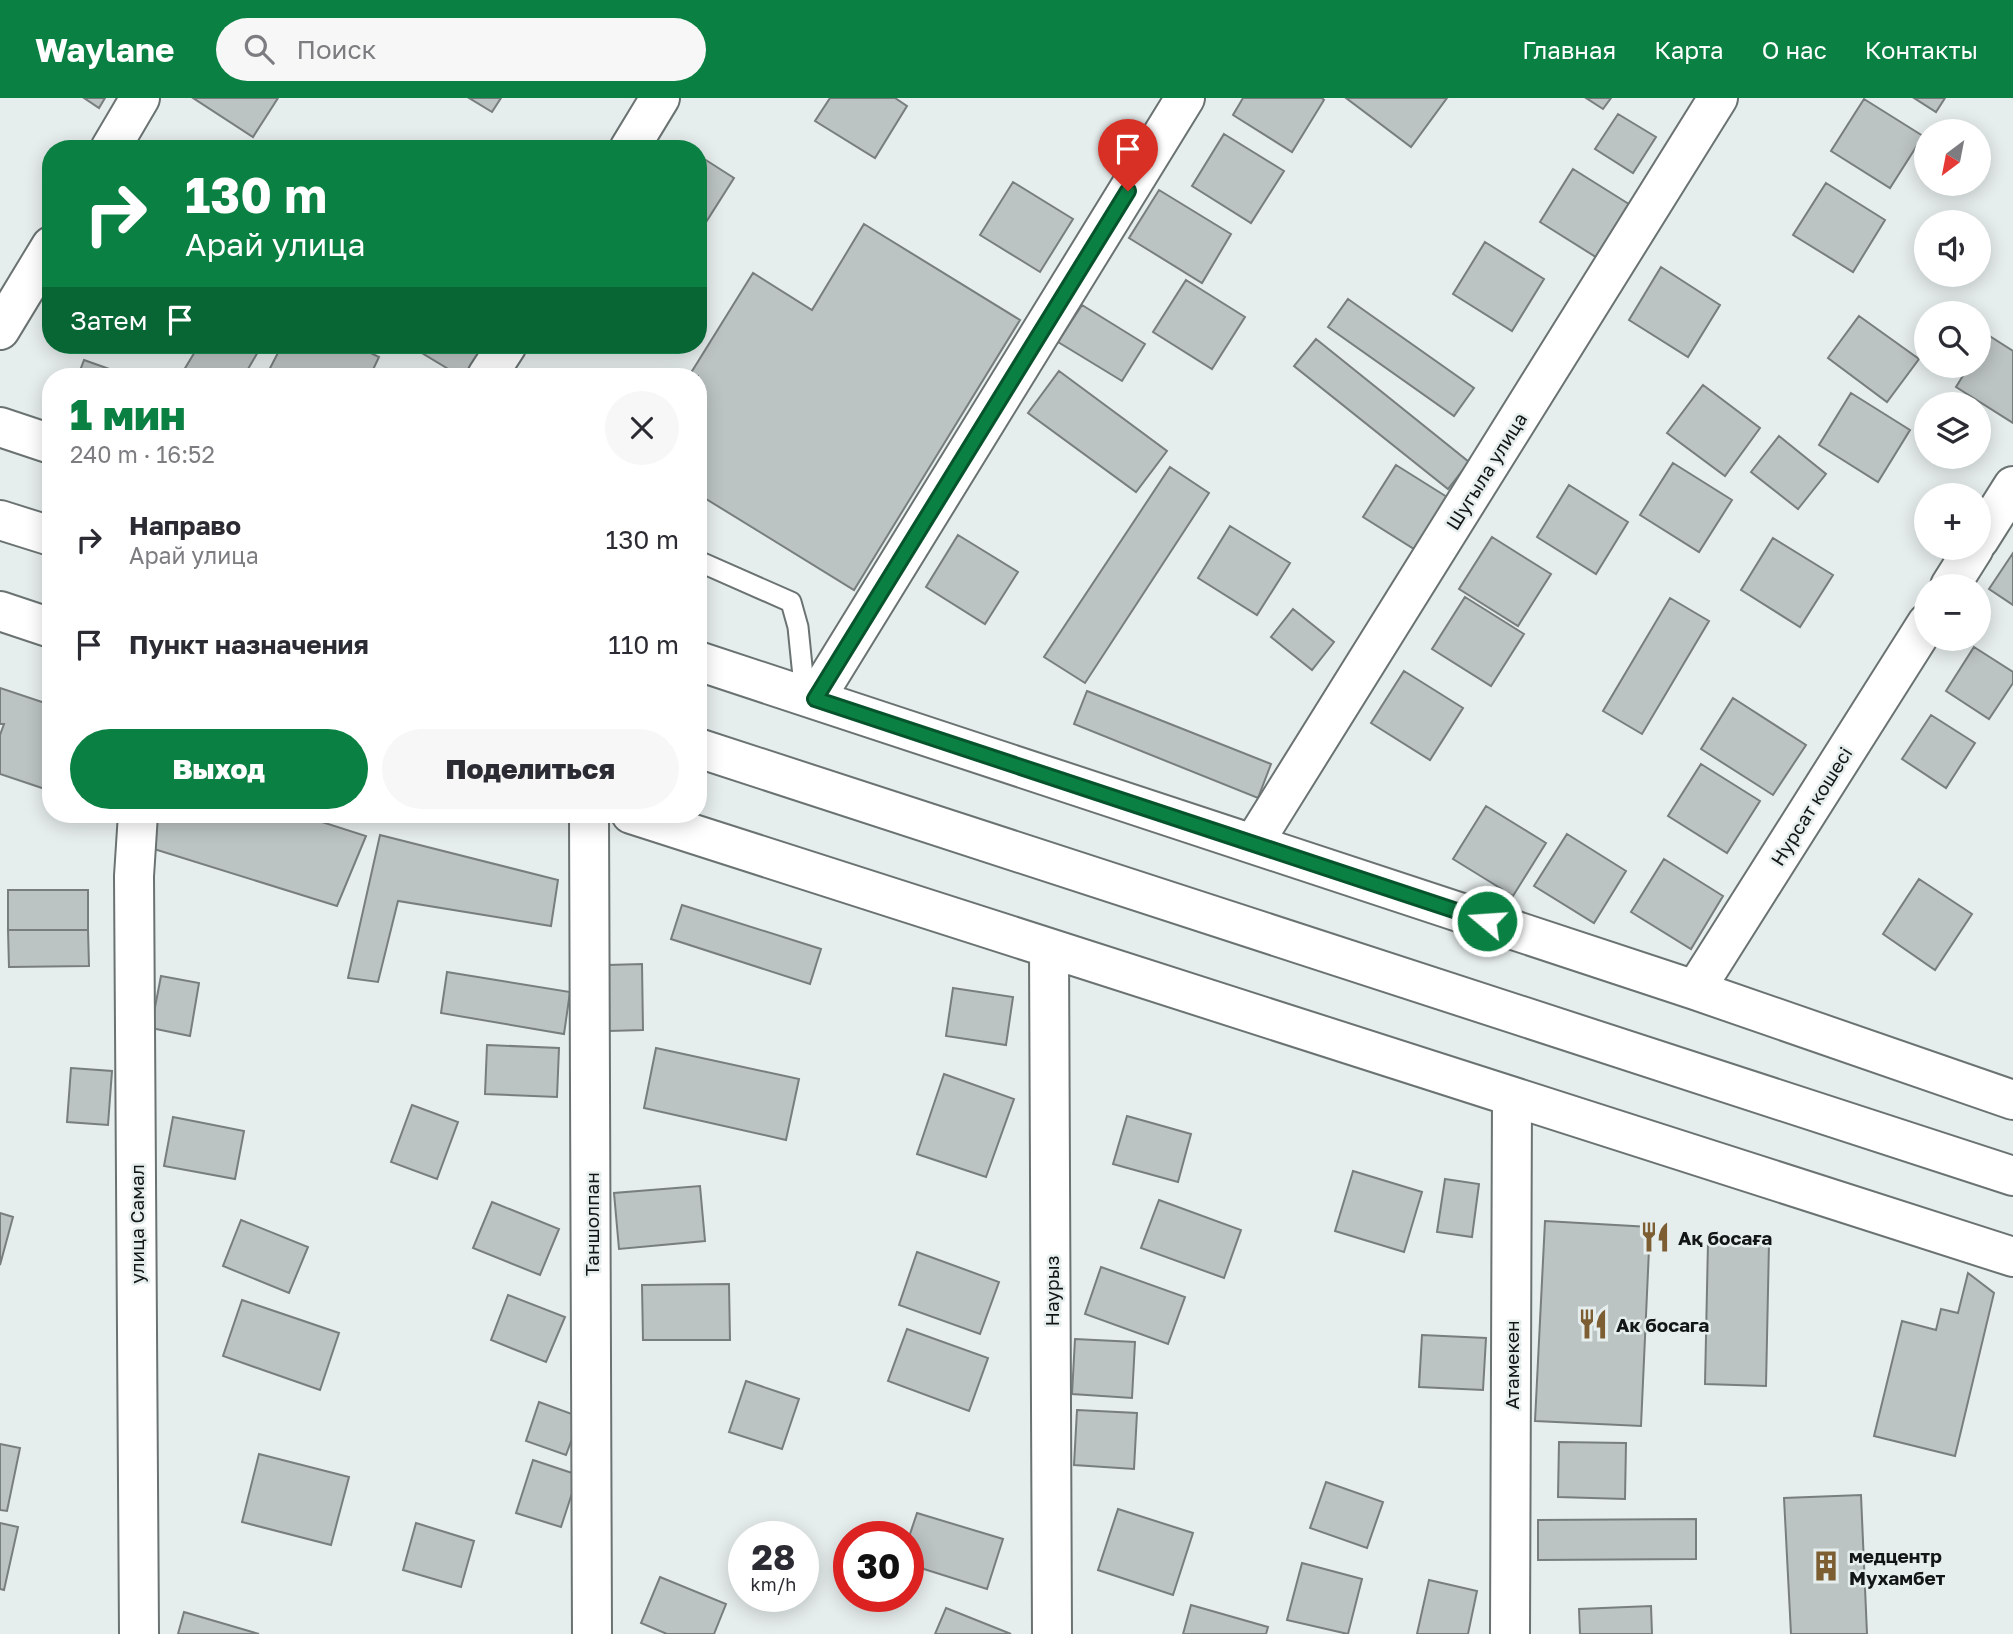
<!DOCTYPE html>
<html lang="ru">
<meta charset="utf-8">
<style>
:root{--surface:#fff;--page:#f7f7f7;--text:#2b2b33;--muted:#7c7c81;--accent:#0b8043}
body{margin:0;font-family:"Golos Text",sans-serif;background:var(--page);color:var(--text);height:100vh;display:flex;flex-direction:column;font-size:26px;white-space:nowrap}
*{box-sizing:border-box;margin:0}
p{font-size:23px;color:var(--muted)}
.icon{flex:none;width:38px;height:38px;fill:none;stroke:currentColor;stroke-width:2;stroke-linecap:round;stroke-linejoin:round}
.map{position:relative;flex:1;overflow:hidden}
.drawer{position:absolute;left:42px;top:270px;width:665px;height:455px;display:flex;flex-direction:column;background:var(--surface);border-radius:28px;box-shadow:0 4px 18px #0003}
.drawer>*{flex:none}
.guide{position:absolute;left:42px;top:42px;width:665px;height:214px;border-radius:28px;box-shadow:0 4px 18px #0003;background:#0b8043;color:#fff;overflow:hidden}
.needle{width:46px;rotate:212deg}
.controls{position:absolute;left:1914px;top:21px;display:grid;gap:14px}
.controls a{display:grid;place-items:center;width:77px;height:77px;border-radius:50%;background:var(--surface);box-shadow:0 4px 18px #0003;font-size:35px}
.speed{position:absolute;left:728px;top:1423px;display:flex;gap:14px;font-size:35px;font-weight:700;text-align:center}
.speed>*{display:grid;place-content:center;width:91px;height:91px;border-radius:50%;background:var(--surface);box-shadow:0 4px 18px #0003;line-height:1}
.speed small{font-size:18px;font-weight:400}
.speed .limit{border:10px solid #d22;background:#fff;color:#111}
.pin{position:absolute;display:grid;place-items:center;width:60px;height:60px;color:#fff;margin:-72px -30px;border-radius:50% 50% 50% 0;rotate:-45deg;box-shadow:0 0 7px #0007}
.pin .icon{rotate:45deg}
.me{position:absolute;width:77px;margin:-38px;rotate:288deg;stroke-linejoin:round;filter:drop-shadow(0 0 5px #0008)}
.turn{display:flex;align-items:center;gap:24px;height:147px;padding:0 28px;font-size:32px}
.turn .icon{width:91px;height:91px;stroke-width:2.5}
.turn b{display:block;font-size:49px;line-height:60px}
.then{display:flex;align-items:center;height:66px;padding:0 28px;background:#0003;gap:14px;font-size:26px}
.round{display:grid;place-items:center;flex:none;width:74px;height:74px;border-radius:37px;background:var(--page)}
.summary{display:flex;align-items:center;justify-content:space-between;height:119px;padding:0 28px}
h1{font-size:42px;font-weight:800;line-height:52px;color:var(--accent)}
.button{display:flex;gap:14px;margin-top:auto;padding:14px 28px}
.button a{flex:1;height:80px;border-radius:42px;background:var(--accent);color:#fff;font-size:28px;font-weight:800;line-height:80px;text-align:center}
.button a+a{background:var(--page);color:var(--text)}
ul{padding:0;list-style:none}
li{display:flex;align-items:center;gap:21px;height:105px;padding:0 28px}
li div{flex:1}
li b{display:block;font-size:26px}
li em{font-style:normal}
header{display:flex;align-items:center;gap:42px;box-sizing:border-box;height:98px;padding:0 35px;background:var(--accent);color:#fff}
header strong{font-size:33px}
nav{display:flex;gap:38px;margin-inline-start:auto;font-size:24px}
.search{width:490px;height:63px;background:var(--page);display:flex;align-items:center;gap:18px;box-sizing:border-box;padding:0 24px;border-radius:38px;color:var(--muted);font-size:26px}
.map>svg:first-child{display:block}
.building{fill:#bcc3c3;stroke:#787e7e;stroke-width:2}
.lines{fill:none;stroke-linecap:round;stroke-linejoin:round}
.lane-casing{stroke:#6b7272;stroke-width:23}
.street-casing{stroke:#6b7272;stroke-width:42}
.secondary-casing{stroke:#6b7272;stroke-width:42}
.lane{stroke:#fff;stroke-width:19}
.street{stroke:#fff;stroke-width:38}
.secondary{stroke:#fff;stroke-width:38}
.route-casing{stroke:#07532c;stroke-width:18}
.route{stroke:#0b8043;stroke-width:12}
.labels{text-anchor:middle;dominant-baseline:central;stroke-width:5;stroke-linejoin:round;paint-order:stroke}
.street-label{font-size:19px;fill:#131616;stroke:#e6eded}
.poi-label{font-size:19px;font-weight:bold;fill:#131616;stroke:#e6eded;text-anchor:start}
</style>
<header>
<strong>Waylane</strong>
<div class="search"><svg class="icon" aria-label="search" viewBox="0 0 24 24"><circle cx="10" cy="10" r="6"/><path d="M15 15l6 6"/></svg>Поиск</div>
<nav><a>Главная</a><a>Карта</a><a>О нас</a><a>Контакты</a></nav>
</header>
<div class="map">
<svg width="2013" height="1536" viewBox="0 0 2013 1536">
<rect width="100%" height="100%" fill="#e6eded"/>
<path class="building" d="M84 0H105L99 10Z
M193 0H278L253 39Z
M469 0H501L492 14Z
M830 0H895L907 8 875 60 815 23Z
M1243 0H1322L1324 2 1292 54 1233 17Z
M1346 0H1447L1411 49Z
M1586 0H1611L1603 11Z
M1914 0H1945L1936 14Z
M1864 1 1923 38 1890 90 1831 53Z
M1618 16 1656 39 1633 75 1595 51Z
M1224 36 1284 73 1251 125 1192 88Z
M698 57 734 80 701 132 698 130Z
M1573 71 1632 108 1599 161 1540 124Z
M1013 84 1073 121 1040 174 980 137Z
M1826 85 1885 122 1853 174 1793 137Z
M1159 92 1231 136 1202 185 1129 140Z
M864 126 1020 222 854 492 698 396V278H689L753 175 812 212Z
M1485 144 1544 181 1512 233 1453 196Z
M1661 169 1720 207 1688 259 1629 222Z
M1186 182 1245 219 1212 271 1153 234Z
M1348 201 1474 290 1454 318 1328 229Z
M1082 207 1145 246 1122 283 1058 244Z
M1859 218 1919 261 1887 304 1828 260Z
M1988 237 2013 253V325L1956 289 1969 268H1979V251Z
M1316 241 1469 364 1448 391 1294 268Z
M199 247H262L244 278H194L184 272Z
M282 247H354L379 259 370 278H266Z
M414 247H489L470 278H460L412 249Z
M84 262 129 278H78Z
M1059 273 1167 353 1136 394 1028 315Z
M1703 287 1760 330 1725 378 1667 335Z
M1851 295 1910 332 1878 384 1819 347Z
M1779 338 1826 376 1798 411 1751 374Z
M1673 365 1732 402 1699 454 1640 417Z
M1396 367 1455 404 1422 456 1363 419Z
M1170 369 1209 395 1085 585 1044 559Z
M1569 387 1628 424 1596 476 1537 439Z
M1230 428 1290 465 1257 517 1198 480Z
M958 437 1018 474 985 526 926 489Z
M1492 439 1551 476 1518 528 1459 491Z
M1773 440 1833 477 1800 529 1741 492Z
M2013 455V507L1989 491Z
M1465 499 1524 536 1491 588 1432 551Z
M1670 500 1709 523 1642 636 1603 613Z
M1293 511 1334 544 1312 572 1271 539Z
M1974 549 2013 574V585L1989 621 1946 593Z
M1404 573 1463 610 1430 662 1371 625Z
M0 590 51 607V693L0 676V637L4 626H0Z
M1087 593 1271 666 1258 700 1074 626Z
M1733 600 1806 647 1773 697 1701 651Z
M1931 617 1975 645 1946 690 1902 661Z
M1701 666 1760 703 1727 755 1668 718Z
M1486 708 1546 745 1513 798 1453 761Z
M155 716H297L366 738 337 808 154 751Z
M1567 736 1626 773 1594 825 1534 788Z
M380 737 558 782 551 828 398 803 378 884 348 880Z
M1664 761 1723 798 1691 851 1631 814Z
M1919 781 1972 816 1935 872 1883 836Z
M8 792H88V832H8Z
M682 807 821 851 810 886 671 841Z
M8 832H88L89 868 9 869Z
M642 866 643 932 609 933 608 867Z
M447 874 570 894 564 936 441 915Z
M161 878 199 885 190 938 151 930Z
M953 890 1013 899 1006 947 946 938Z
M487 947 559 950 557 999 485 996Z
M656 950 799 981 786 1042 644 1010Z
M71 970 112 973 108 1027 67 1024Z
M944 976 1014 1001 986 1079 917 1056Z
M412 1007 458 1024 437 1081 391 1064Z
M1127 1018 1191 1036 1178 1084 1113 1066Z
M173 1019 244 1033 235 1081 164 1068Z
M1353 1073 1422 1094 1404 1154 1335 1133Z
M1445 1081 1479 1086 1472 1139 1437 1134Z
M700 1088 705 1143 619 1151 614 1095Z
M1159 1102 1241 1132 1224 1180 1141 1150Z
M492 1104 559 1131 540 1177 473 1150Z
M0 1115 13 1119 0 1167Z
M241 1122 308 1149 289 1195 223 1168Z
M1545 1123 1650 1129 1641 1328 1535 1323Z
M1708 1144 1769 1145 1766 1288 1705 1286Z
M917 1154 999 1184 980 1236 899 1207Z
M1101 1169 1185 1199 1168 1246 1085 1216Z
M1968 1175 1994 1195 1955 1358 1874 1338 1902 1223 1936 1232 1941 1211 1958 1215Z
M729 1186 730 1242H643L642 1187Z
M508 1197 565 1219 546 1264 491 1242Z
M242 1202 339 1235 320 1292 223 1258Z
M907 1231 988 1260 969 1313 888 1283Z
M1422 1237 1486 1240 1483 1292 1419 1289Z
M1075 1241 1135 1244 1132 1300 1072 1296Z
M746 1283 799 1301 782 1351 729 1334Z
M539 1304 580 1319 566 1357 526 1343Z
M1077 1312 1137 1315 1134 1371 1074 1367Z
M1559 1344 1626 1345 1625 1401 1558 1399Z
M0 1346 20 1350 7 1413 0 1412Z
M259 1356 349 1379 331 1447 242 1424Z
M533 1362 578 1377 561 1429 516 1415Z
M1326 1384 1383 1404 1367 1450 1310 1430Z
M1861 1397 1867 1536H1791L1784 1400Z
M1118 1411 1193 1435 1173 1497 1098 1472Z
M917 1415 1003 1441 987 1491 908 1466V1442Z
M1696 1421V1461L1538 1462V1422Z
M0 1425 18 1429 4 1492 0 1491Z
M416 1425 474 1443 461 1489 403 1472Z
M1302 1465 1362 1481 1348 1536 1287 1522Z
M660 1479 726 1506 714 1536H667L641 1525Z
M1429 1482 1477 1493 1468 1536H1417Z
M1191 1507 1268 1529 1266 1536H1183Z
M1651 1508 1652 1536H1580L1579 1511Z
M946 1510 1011 1536H935Z
M184 1514 259 1536H178Z"/>
<g class="lines">
<g class="lane-casing">
<path id="lane" d="M698 463 791 504 798 529 805 598"/>
</g>
<g class="street-casing">
<path id="street" d="M110 51 140 0
M629 51 660 0
M0 232 51 148
M487 278 507 247
M0 329 51 346
M1979 442 2013 388
M1950 488 1974 450
M0 513 51 530
M698 563 1695 892 2013 1002
M815 601 1185 0
M138 716 134 778 139 1536
M589 716 592 1536
M631 716 2013 1159
M1253 746 1718 0
M1049 850 1052 1536
M1695 892 1927 525
M1510 1536 1512 999"/>
</g>
<g class="secondary-casing">
<path id="secondary" d="M0 422 51 438
M698 650 2013 1078"/>
</g>
<use href="#lane" class="lane"/>
<use href="#street" class="street"/>
<use href="#secondary" class="secondary"/>
</g>
<g class="lines">
<g class="route-casing">
<path id="route" d="M1128 93 815 601 1487 823"/>
</g>
<use href="#route" class="route"/>
</g>
<defs>
<g id="restaurant-bare" transform="scale(2.415)"><path d="M-5-6h1v4h1v-4h1v4h1v-4h1v5L-1.5 .5V6h-2V.5L-5-1ZM5-6V6H3V1.5H1.5Q1.5-4 5-6Z" fill="#7c5e32" stroke="#e6eded" stroke-width="2.5" paint-order="stroke"/></g>
<g id="building-bare" transform="scale(2.415)"><path d="M-4-6H4V6H1V3H-1V6H-4ZM-2.5-4.3h1.7v1.8h-1.7ZM.8-4.3h1.7v1.8H.8ZM-2.5-1h1.7V.8h-1.7ZM.8-1h1.7V.8H.8Z" fill="#7c5e32" stroke="#e6eded" stroke-width="2.5" paint-order="stroke"/></g>
</defs>
<g fill-rule="evenodd">
<use href="#restaurant-bare" x="1655" y="1139"/>
<use href="#restaurant-bare" x="1593" y="1226"/>
<use href="#building-bare" x="1826" y="1468"/>
</g>
<g class="labels">
<g class="street-label">
<text transform="translate(1486 373) rotate(-58)">Шугыла улица</text>
<text transform="translate(1811 708) rotate(-58)">Нурсат кошесi</text>
<text transform="translate(136 1126) rotate(-90)">улица Самал</text>
<text transform="translate(591 1126) rotate(-90)">Таншолпан</text>
<text transform="translate(1051 1193) rotate(-90)">Наурыз</text>
<text transform="translate(1511 1267) rotate(-90)">Атамекен</text>
</g>
<g class="poi-label">
<text x="1678" y="1139">Ақ босаға</text>
<text x="1616" y="1226">Ак босага</text>
<text x="1849" y="1457">медцентр<tspan x="1849" dy="22">Мухамбет</tspan></text>
</g>
</g>
</svg>
<div class="controls">
<a><svg class="needle" viewBox="-14 -14 28 28"><path d="M0-13l5 13h-10z" fill="#e53935"/><path d="M0 13l5-13h-10z" fill="#7c7c81"/></svg></a>
<a><svg class="icon" aria-label="sound" viewBox="0 0 24 24"><path d="M4 9h4l5-4v14l-5-4H4zM17 9q2 3 0 6"/></svg></a>
<a><svg class="icon" aria-label="search" viewBox="0 0 24 24"><circle cx="10" cy="10" r="6"/><path d="M15 15l6 6"/></svg></a>
<a><svg class="icon" aria-label="layers" viewBox="0 0 24 24"><path d="M12 4l9 5-9 5-9-5zM3 14l9 5 9-5"/></svg></a>
<a>+</a>
<a>−</a>
</div>
<div class="speed"><div>28<small>km/h</small></div><div class="limit">30</div></div>
<div class="pin" style="left:1128px;top:93px;background:#d93025"><svg class="icon" aria-label="arrive" viewBox="0 0 24 24"><path d="M6 21V4h12l-3 4 3 4H6"/></svg></div>
<svg class="me" style="left:1487px;top:823px" viewBox="-20 -20 40 40"><circle r="17" fill="#0b8043" stroke="#fff" stroke-width="3"/><path d="M0-11L8 9 0 5-8 9z" fill="#fff"/></svg>
<div class="guide">
<div class="turn"><svg class="icon" aria-label="right" viewBox="0 0 24 24"><path d="M7 20v-9h11M14 6l5 5-5 5"/></svg><div><b>130 m</b>Арай улица</div></div>
<div class="then">Затем<svg class="icon" aria-label="arrive" viewBox="0 0 24 24"><path d="M6 21V4h12l-3 4 3 4H6"/></svg></div>
</div>
<section class="drawer">
<div class="summary"><div><h1>1 мин</h1><p>240 m · 16:52</p></div><a class="round"><svg class="icon" aria-label="close" viewBox="0 0 24 24"><path d="M6 6l12 12M18 6L6 18"/></svg></a></div>
<ul>
<li><svg class="icon" aria-label="right" viewBox="0 0 24 24"><path d="M7 20v-9h11M14 6l5 5-5 5"/></svg><div><b>Направо</b><p>Арай улица</p></div><em>130 m</em></li>
<li><svg class="icon" aria-label="arrive" viewBox="0 0 24 24"><path d="M6 21V4h12l-3 4 3 4H6"/></svg><div><b>Пункт назначения</b></div><em>110 m</em></li>
</ul>
<div class="button"><a>Выход</a><a>Поделиться</a></div>
</section>
</div>
